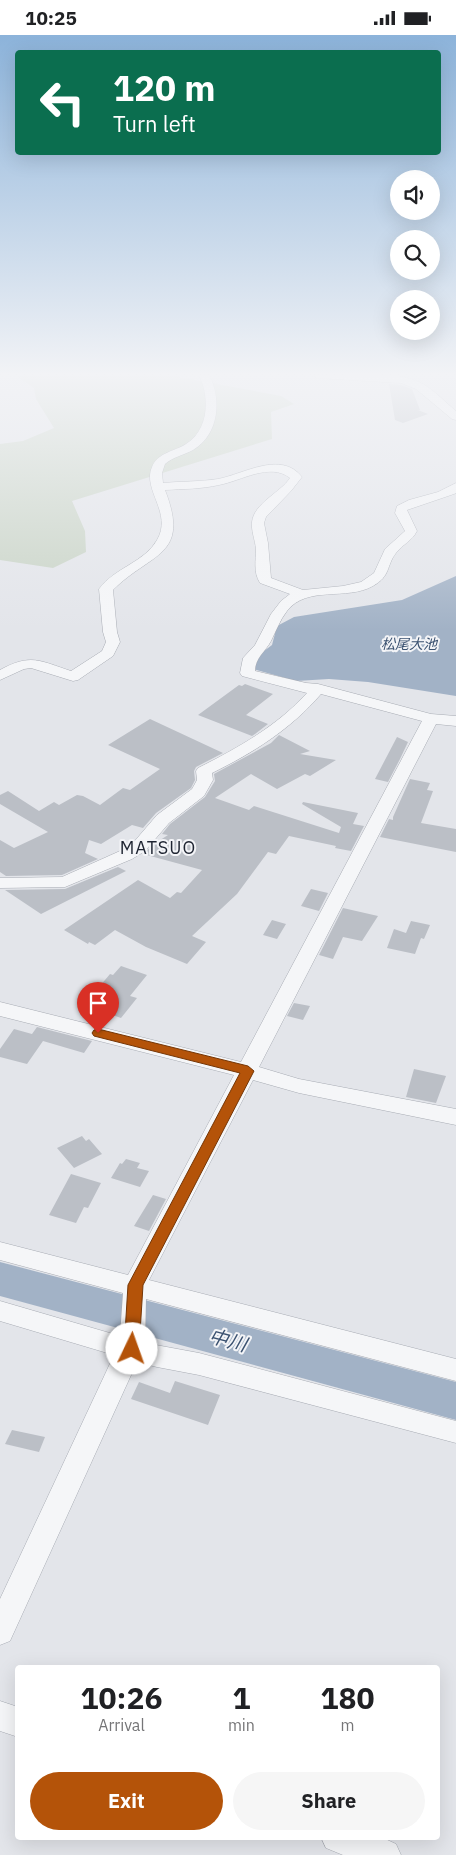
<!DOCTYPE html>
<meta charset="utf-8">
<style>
:root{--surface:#fff;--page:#f6f6f6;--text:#202124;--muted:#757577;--accent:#b45309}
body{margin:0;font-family:"IBM Plex Sans","Noto Sans JP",sans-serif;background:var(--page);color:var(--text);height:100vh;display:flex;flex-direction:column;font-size:19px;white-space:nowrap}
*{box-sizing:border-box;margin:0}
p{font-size:16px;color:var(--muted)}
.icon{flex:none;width:28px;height:28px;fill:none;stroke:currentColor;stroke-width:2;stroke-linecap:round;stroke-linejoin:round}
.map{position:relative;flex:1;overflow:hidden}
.drawer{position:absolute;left:15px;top:1630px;width:425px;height:175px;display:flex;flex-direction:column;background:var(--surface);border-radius:5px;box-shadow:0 5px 20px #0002}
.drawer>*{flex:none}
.top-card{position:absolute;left:15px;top:15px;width:426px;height:105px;border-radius:5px;box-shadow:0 5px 20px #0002;background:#0b6e4f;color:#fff;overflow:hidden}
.buttons{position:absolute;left:390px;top:135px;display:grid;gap:10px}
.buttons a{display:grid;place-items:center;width:50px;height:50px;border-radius:50%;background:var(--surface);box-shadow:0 5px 20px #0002;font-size:25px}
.pin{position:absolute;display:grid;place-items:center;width:42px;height:42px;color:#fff;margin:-51px -21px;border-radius:50% 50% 50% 0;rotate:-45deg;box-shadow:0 0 5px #0007}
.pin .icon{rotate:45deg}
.me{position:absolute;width:55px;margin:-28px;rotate:3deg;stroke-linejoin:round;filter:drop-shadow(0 0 4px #0008)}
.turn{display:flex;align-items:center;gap:18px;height:105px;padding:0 15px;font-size:22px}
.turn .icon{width:65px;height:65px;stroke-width:2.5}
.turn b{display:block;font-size:35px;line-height:42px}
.eta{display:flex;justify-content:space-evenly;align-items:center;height:85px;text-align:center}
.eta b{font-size:30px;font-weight:700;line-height:35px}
.primary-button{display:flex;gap:10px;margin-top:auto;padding:10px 15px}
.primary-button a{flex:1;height:58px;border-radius:30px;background:var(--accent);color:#fff;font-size:20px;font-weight:700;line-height:58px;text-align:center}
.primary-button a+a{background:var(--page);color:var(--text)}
.status{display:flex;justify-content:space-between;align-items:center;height:35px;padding:0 25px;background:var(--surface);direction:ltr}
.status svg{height:14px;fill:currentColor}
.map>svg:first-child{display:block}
.green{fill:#c8d3c5}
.water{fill:#a2b2c6}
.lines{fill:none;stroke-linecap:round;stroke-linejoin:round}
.river{fill:#a2b2c6;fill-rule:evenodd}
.building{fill:#bbbfc6}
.minor-casing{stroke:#a8acb4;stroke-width:1}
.minor{fill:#f5f6f8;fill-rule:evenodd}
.route{fill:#b45309;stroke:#753606}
.labels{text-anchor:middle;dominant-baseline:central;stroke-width:4;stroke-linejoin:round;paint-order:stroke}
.far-water-label{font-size:14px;font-style:italic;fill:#3a5170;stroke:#f3f4f7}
.quarter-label{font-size:18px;letter-spacing:1px;fill:#1e2431;stroke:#f3f4f7}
.near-water-label{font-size:19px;font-style:italic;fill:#3a5170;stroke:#f3f4f7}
</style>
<div class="status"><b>10:25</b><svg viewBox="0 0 49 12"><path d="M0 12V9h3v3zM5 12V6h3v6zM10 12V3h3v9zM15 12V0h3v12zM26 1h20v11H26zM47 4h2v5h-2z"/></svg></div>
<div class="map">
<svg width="456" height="1820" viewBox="0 0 456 1820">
<rect width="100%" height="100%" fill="#e3e5ea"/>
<path class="green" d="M24 340H168L281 361 294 369 271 377 272 404 72 466 85 496 86 517 53 533 0 525V409L23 406 54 393 36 364 34 353 18 342Z"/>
<path class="water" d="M456 541V661L368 647 329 644 296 646 250 633 252 625 272 610 277 591 294 582 402 565Z"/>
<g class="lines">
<path class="river" d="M0 1227 456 1347V1385L0 1261Z"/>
</g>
<path class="building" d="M389 349 401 350 412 354 420 375H418L428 379 403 388 395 385Z
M245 649 273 659 246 680 268 689 255 699 252 701 198 680 239 650 242 651Z
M150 684 223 718 196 732 194 736 195 745 191 753 156 778 143 793 132 790 101 809 89 805 85 818 98 824 62 840 6 841 0 837V805L14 813 48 797 0 769V760L8 756 39 776 54 767 59 770 77 760 83 761 100 770 123 753 130 755 160 734 108 710Z
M279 700 310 716 300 719 336 725 310 741 305 739 277 754 251 739 215 763 249 775 254 771 339 798 341 792 302 769 303 767 358 778 353 789 364 791 351 816 335 813 336 811 289 801 276 819 268 817 237 859 192 901 206 907 187 929 146 912 115 895 95 910 89 907 88 909 64 895 138 845 170 863 177 857 181 858 202 835 143 819 154 809 168 800 162 799 170 789 205 762 215 746 214 739 271 708Z
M397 702 408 707 400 724 388 747 375 744Z
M410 744 430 748 427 755 433 756 421 788 456 794V817L380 802 389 784 393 785V782Z
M118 832 126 836 41 879 5 855 65 854Z
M311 854 328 858 319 876 301 871Z
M343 873 378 881 362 906 343 902 333 924 319 920Z
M272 885 286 889 277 904 263 900Z
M411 886 430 890 424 904 421 903 415 919 387 913 394 894 406 898Z
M121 931 147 940 130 961 137 963 121 983 84 970 110 939 113 940Z
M294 968 310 971 303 985 287 981Z
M37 992 92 1006 84 1018 43 1006 27 1029 0 1022V1014L14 994 32 999Z
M414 1034 446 1041 436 1068 406 1062Z
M82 1101 86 1106 89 1104 102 1119 74 1133 57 1113Z
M126 1124 140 1128 137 1133 149 1136 140 1152 111 1143 120 1128 122 1129Z
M71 1139 101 1148 88 1173 84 1172 76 1188 49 1180Z
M153 1160 166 1164 149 1196 134 1191Z
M175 1346 220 1360 208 1390 131 1364 139 1347 170 1358Z
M12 1395 45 1402 39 1417 5 1409Z"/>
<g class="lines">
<g class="minor-casing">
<path id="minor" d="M199 340H209C222 364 219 400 193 415 184 420 173 422 165 429L162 438 163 448C181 446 200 447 218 444 244 439 281 415 302 442L291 456 266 482 264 488 268 508 271 543 303 555 343 551 361 547 374 538 385 514 405 496 395 478 397 471 409 465 438 457 456 448V458L454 459 407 475 417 496C412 506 403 509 396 518 386 531 391 541 373 551 347 566 307 550 287 576 280 585 276 596 271 606 265 617 255 623 255 636L306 648 318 649 431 679 456 681V691L436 689 259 1032 299 1044 456 1074V1090L299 1058 253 1045 149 1245 456 1324V1346L146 1264 145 1308 199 1318 456 1386V1408L199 1340 157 1332 137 1327 10 1606 0 1610V1564L114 1320 0 1286V1266L120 1301 123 1258 0 1225V1207L128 1240 234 1040 0 981V967L241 1027 422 686 321 659C291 694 253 718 212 738L213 745 204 761 169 788 145 816 132 824 65 852 0 853V843L62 842 120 816 133 808 157 780 192 754 197 745 196 736 198 733C238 713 277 691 307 658L242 641 240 638 243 623 255 610 271 579 281 566 290 559 260 548C253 537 256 525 256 514 255 505 251 495 252 487 254 468 280 458 290 443 270 427 241 446 219 450 202 454 183 454 165 455 191 522 151 517 113 555L117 597 120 607 113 621 78 645 73 646 31 633 24 634 0 645V635C31 618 40 626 71 636L102 616 106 607 103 597 99 554C114 533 145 527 157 505 173 478 142 455 152 432 158 417 174 417 186 409 209 395 210 362 199 340Z
M312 340C344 340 395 334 423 349 435 356 446 368 456 376V385L452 384 416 354 401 348 317 343Z
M0 1666 18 1672V1702L0 1696Z
M321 1802H381L396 1809 401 1820H343L326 1813Z"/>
</g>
<use href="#minor" class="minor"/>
</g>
<linearGradient id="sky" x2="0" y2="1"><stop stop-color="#8cb3da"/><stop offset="0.57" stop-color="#f2f3f6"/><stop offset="1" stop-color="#f2f3f6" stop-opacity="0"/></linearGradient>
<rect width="456" height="595" fill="url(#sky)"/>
<path class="route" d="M98 994 248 1031 254 1036 143 1250 139 1314 137 1319 132 1321 126 1319 124 1314 128 1250 240 1038 94 1001 92 998 94 995Z"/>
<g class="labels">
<g class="far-water-label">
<text x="409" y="609">松尾大池</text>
</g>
<g class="quarter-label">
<text x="158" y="812">MATSUO</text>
</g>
<g class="near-water-label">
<text transform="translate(228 1305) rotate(15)">中川</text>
</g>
</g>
</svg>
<div class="buttons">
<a><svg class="icon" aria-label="sound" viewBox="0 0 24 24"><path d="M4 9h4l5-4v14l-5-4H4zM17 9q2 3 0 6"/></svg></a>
<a><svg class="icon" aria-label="search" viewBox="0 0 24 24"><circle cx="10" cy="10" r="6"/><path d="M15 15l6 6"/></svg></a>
<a><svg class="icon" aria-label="layers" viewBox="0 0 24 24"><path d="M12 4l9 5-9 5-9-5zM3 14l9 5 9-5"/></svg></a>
</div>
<div class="pin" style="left:98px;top:998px;background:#d93025"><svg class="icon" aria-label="arrive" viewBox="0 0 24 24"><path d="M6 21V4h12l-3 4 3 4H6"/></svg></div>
<svg class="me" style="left:132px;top:1314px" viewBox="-20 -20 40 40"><circle r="19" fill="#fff"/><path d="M0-13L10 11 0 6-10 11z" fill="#b45309"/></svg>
<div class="top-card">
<div class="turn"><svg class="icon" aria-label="left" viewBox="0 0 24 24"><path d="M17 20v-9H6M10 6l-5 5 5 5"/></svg><div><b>120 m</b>Turn left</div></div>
</div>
<section class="drawer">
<div class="eta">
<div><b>10:26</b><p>Arrival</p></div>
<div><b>1</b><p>min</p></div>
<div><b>180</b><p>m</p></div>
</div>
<div class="primary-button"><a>Exit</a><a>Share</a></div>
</section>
</div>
